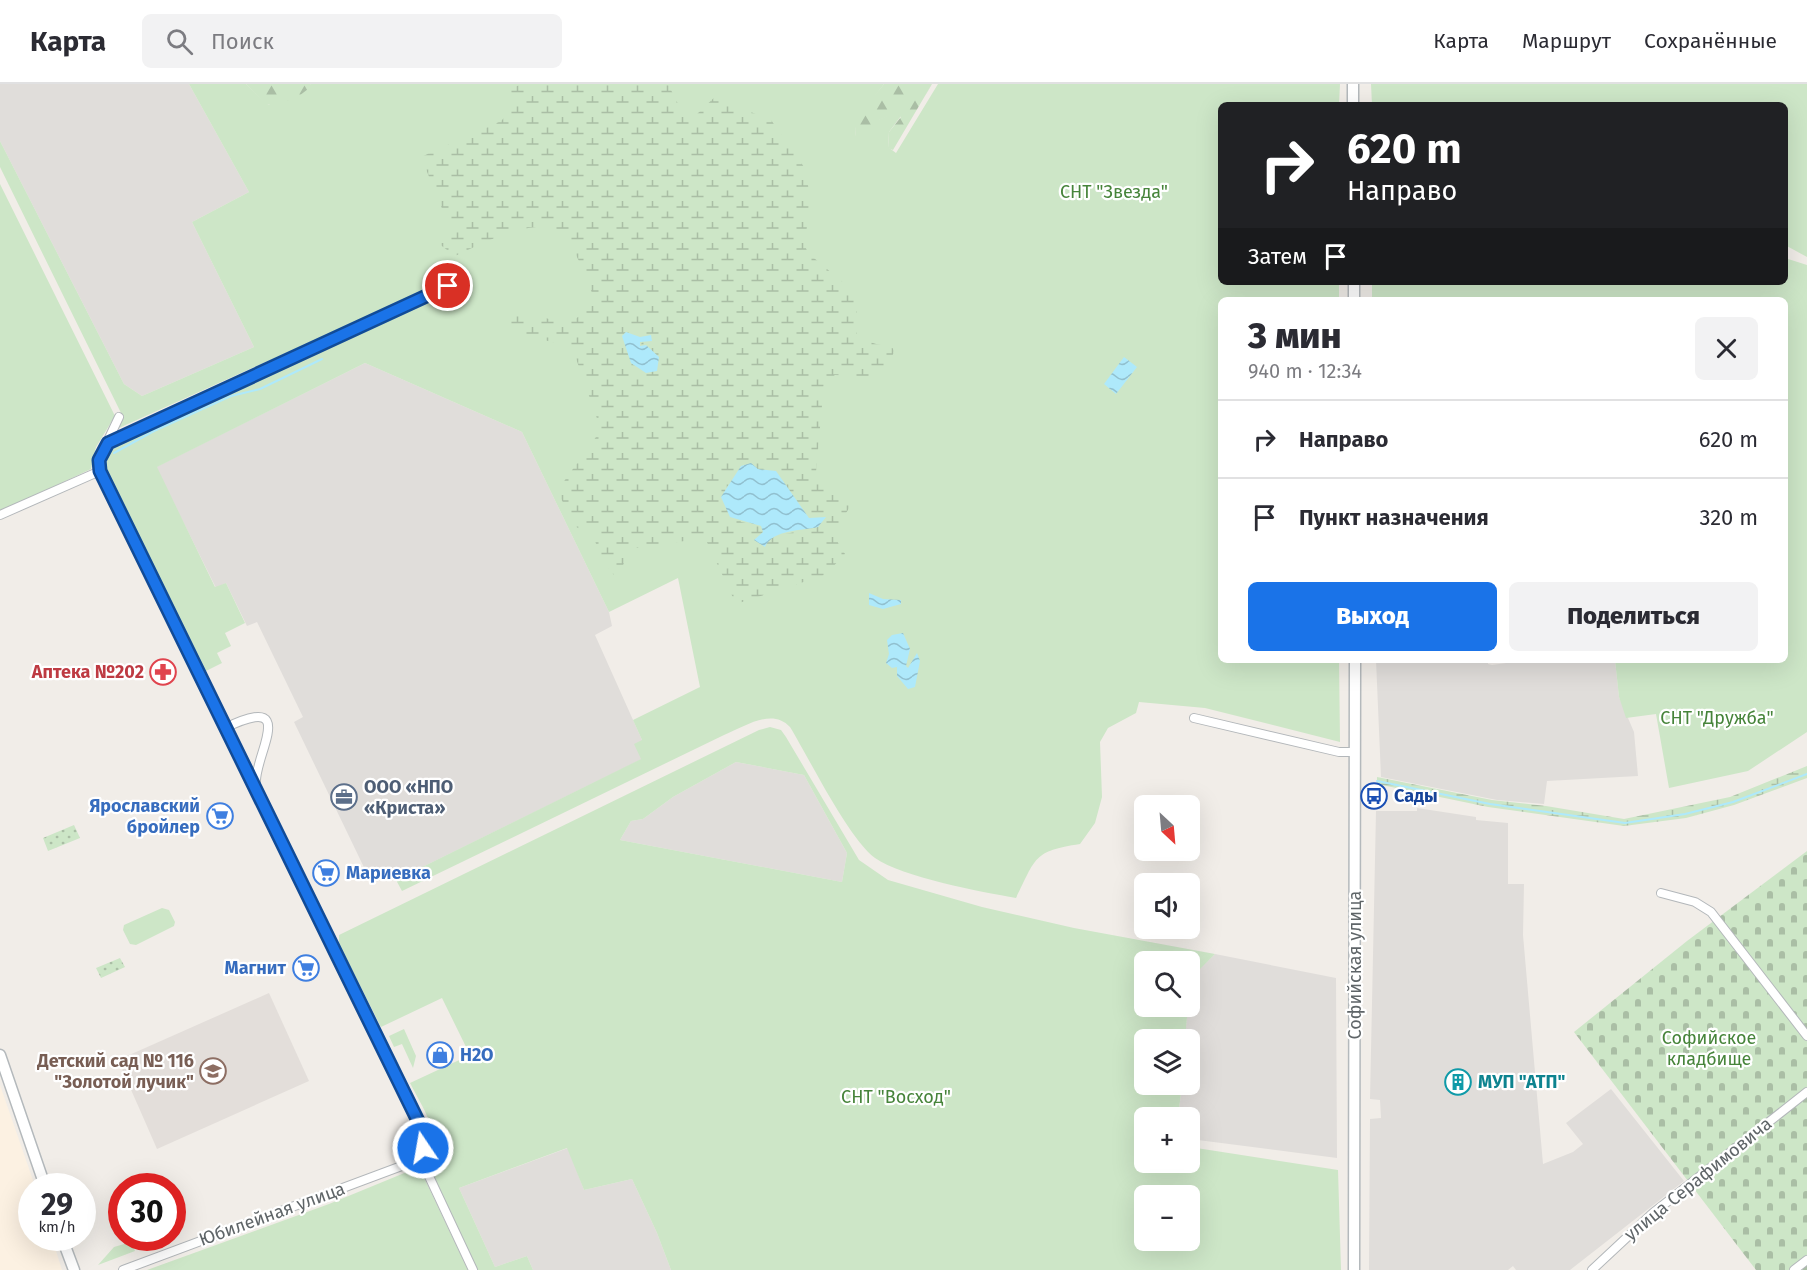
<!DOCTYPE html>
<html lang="ru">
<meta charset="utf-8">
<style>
:root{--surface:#fff;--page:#f2f2f3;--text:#2b2b33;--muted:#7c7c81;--line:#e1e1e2;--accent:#1a73e8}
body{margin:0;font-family:"Fira Sans",sans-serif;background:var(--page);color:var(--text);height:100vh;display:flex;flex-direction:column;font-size:22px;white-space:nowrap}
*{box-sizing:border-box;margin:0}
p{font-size:20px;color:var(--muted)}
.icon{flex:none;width:33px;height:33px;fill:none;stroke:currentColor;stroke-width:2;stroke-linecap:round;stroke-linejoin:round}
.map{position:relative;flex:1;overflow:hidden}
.panel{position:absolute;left:1218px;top:213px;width:570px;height:366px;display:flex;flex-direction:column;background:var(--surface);border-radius:9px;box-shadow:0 6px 24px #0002}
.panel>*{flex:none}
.banner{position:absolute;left:1218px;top:18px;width:570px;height:183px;border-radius:9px;box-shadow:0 6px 24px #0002;background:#202124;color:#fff;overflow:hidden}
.needle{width:39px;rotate:154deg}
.controls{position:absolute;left:1134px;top:711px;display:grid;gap:12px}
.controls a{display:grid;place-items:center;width:66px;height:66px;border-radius:9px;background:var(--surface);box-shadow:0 6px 24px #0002;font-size:30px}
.speed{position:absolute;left:18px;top:1089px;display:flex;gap:12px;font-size:30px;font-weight:700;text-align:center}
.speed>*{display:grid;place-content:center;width:78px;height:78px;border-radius:50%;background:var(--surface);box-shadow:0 6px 24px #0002;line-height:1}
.speed small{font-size:15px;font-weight:400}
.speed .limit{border:9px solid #d22;background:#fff;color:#111}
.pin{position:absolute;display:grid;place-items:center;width:51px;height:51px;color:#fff;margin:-26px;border:3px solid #fff;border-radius:50%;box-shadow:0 2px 6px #0007}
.me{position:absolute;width:66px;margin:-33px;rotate:348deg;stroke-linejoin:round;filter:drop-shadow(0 0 4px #0008)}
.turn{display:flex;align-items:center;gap:21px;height:126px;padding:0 30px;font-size:27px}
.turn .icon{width:78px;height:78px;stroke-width:2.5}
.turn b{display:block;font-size:42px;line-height:51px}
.then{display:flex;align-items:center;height:57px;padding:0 30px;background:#0003;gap:12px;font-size:22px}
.round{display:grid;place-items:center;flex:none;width:63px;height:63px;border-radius:9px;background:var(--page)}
.head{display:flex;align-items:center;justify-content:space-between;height:102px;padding:0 30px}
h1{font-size:36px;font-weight:800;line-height:45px}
.button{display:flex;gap:12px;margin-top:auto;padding:12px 30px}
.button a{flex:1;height:69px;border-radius:9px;background:var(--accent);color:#fff;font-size:24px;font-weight:800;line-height:69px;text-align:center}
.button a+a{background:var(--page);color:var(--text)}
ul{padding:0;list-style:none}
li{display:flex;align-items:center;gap:18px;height:78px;padding:0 30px;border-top:2px solid var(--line)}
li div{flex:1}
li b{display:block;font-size:22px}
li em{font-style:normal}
header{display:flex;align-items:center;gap:36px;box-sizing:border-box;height:84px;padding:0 30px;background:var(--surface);border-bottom:2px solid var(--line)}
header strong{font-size:28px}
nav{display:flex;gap:33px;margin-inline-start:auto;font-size:21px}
.search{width:420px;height:54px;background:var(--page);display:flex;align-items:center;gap:15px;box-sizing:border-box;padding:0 21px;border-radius:9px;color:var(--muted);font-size:22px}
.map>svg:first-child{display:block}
.commercial{fill:#fcf1e2}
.industrial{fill:#e0ddda}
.education{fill:#e3deda}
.green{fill:#cde6c7;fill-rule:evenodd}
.forest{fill:url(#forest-firs)}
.wetland{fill:url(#wetland-marsh);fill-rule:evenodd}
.cemetery{fill:url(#cemetery-stones)}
.park{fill:url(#park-dots)}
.water{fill:url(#water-waves)}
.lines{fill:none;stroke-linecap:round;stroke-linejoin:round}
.stream{stroke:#aee9fb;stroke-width:2}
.street-casing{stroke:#b3b7ba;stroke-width:10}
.secondary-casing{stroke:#b4b9bc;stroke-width:13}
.street{stroke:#fff;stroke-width:8}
.secondary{stroke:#fff;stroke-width:10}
.route-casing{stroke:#114b97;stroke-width:15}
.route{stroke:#1a73e8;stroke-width:10}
.labels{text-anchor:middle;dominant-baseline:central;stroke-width:4.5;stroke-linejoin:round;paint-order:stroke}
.park-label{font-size:18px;fill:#46843a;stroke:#fff}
.health-label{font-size:18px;font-weight:bold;fill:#be3a42;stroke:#fff;text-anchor:end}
.service-label{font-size:18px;font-weight:bold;fill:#4e5e75;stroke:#fff;text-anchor:start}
.transit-label{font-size:18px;font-weight:bold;fill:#164399;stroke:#fff;text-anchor:start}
.shop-label{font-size:18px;font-weight:bold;fill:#366cbe;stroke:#fff;text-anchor:end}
.street-label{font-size:18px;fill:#5f6568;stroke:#fff}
.education-label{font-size:18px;font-weight:bold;fill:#785e54;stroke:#fff;text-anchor:end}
.culture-label{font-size:18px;font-weight:bold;fill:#0d838f;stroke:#fff;text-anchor:start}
</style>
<header>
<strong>Карта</strong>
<div class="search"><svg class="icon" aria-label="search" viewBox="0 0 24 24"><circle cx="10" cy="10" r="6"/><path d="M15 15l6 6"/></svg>Поиск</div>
<nav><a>Карта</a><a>Маршрут</a><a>Сохранённые</a></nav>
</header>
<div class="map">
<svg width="1807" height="1186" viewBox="0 0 1807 1186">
<defs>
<pattern id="forest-firs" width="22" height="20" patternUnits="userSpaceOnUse" patternTransform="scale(1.5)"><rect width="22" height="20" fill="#cde6c7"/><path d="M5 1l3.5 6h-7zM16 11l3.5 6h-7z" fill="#aabea5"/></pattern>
<pattern id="wetland-marsh" width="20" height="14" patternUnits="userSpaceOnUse" patternTransform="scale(1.5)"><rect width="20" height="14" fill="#cde6c7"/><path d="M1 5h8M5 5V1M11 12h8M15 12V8" fill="none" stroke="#aabea5"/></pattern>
<pattern id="cemetery-stones" width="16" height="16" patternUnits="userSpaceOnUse" patternTransform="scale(1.5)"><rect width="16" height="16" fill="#cde6c7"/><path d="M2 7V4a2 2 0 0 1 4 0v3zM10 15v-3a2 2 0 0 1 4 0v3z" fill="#aabea5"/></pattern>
<pattern id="park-dots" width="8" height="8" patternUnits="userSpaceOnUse" patternTransform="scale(1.5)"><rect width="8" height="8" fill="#cde6c7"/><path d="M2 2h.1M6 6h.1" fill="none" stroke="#aabea5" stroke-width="1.8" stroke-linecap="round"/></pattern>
<pattern id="water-waves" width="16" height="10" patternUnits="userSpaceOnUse" patternTransform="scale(1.5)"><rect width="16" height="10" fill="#aee9fb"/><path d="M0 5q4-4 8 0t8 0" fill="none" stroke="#91c0cf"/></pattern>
</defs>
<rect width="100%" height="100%" fill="#f1ede8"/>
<path class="commercial" d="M0 1001 35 1102H32V1154H52L62 1186H0Z"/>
<path class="industrial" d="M0 0H189L249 108 192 138 254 263 142 312 124 300 0 57Z
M365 279 522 348 609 528 612 542 595 551 642 656V675L396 796 393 790 372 800 294 638 303 633 257 538 247 542 226 499 216 504 156 383Z
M1376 576H1488V580L1492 581 1528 576H1615L1619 613 1634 648 1638 692 1547 697 1544 720 1497 716 1381 693Z
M736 678 804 691 847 769 842 798 620 756 631 737 643 735 673 713Z
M1417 724 1476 733V736L1508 739V800H1524L1523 851 1543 1080 1573 1068 1583 1060 1566 1039 1611 1005 1684 1097 1570 1186H1516L1513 1182 1508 1186H1369L1370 1035 1381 1034 1380 1016 1370 1015 1376 727H1417Z
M1215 870 1336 894 1337 1074 1190 1055V1034H1178L1182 1001 1190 1000V956L1185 955 1191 889H1195Z
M568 1064 584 1106 632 1095 657 1149 671 1186H533L527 1172 495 1183 459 1104Z"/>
<path class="education" d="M269 909 309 997 157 1065 118 976Z"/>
<path class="green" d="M189 0H246L268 21 311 2 310 0H884C874 15 852 34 856 52L878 36 896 28 901 32 889 48 888 63 896 69 938 0H1340L1339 21H1221V198H1339V216H1221V576H1339L1340 658 1205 624 1139 618 1136 629 1108 644 1100 658 1102 713 1095 739 1080 760C1033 767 1036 774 1016 814 982 808 902 793 875 774 848 754 809 674 790 643 772 623 744 643 724 651L402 807 396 796 641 675 634 660 642 656 633 636 700 603 678 494 609 528 522 348 365 279 157 383 215 503 226 499 245 539 225 549 231 562 217 569 222 579 202 589 110 397C102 377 106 368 124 356L367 247 448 208 454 201 451 195 441 199 119 344 122 331 0 83V57L124 300 142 312 254 263 192 138 249 108Z
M1371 0H1807V173L1785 161V21H1635L1632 18 1631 21H1372Z
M0 100 115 332 96 363 91 385 0 428Z
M1785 174 1807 181V648L1748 687 1669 704 1656 630 1626 634 1619 613 1615 576H1785V216H1372V198H1785Z
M770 643 781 646 786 653 859 776 888 796 982 823 1074 844 1215 870 1195 890 1191 889 1190 905V878H1144V922L1188 923 1185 955 1144 956V1000L1182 1001 1178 1033 1144 1034V1078H1190V1063L1338 1086 1341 1186H671L657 1149 632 1095 584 1106 567 1064 459 1104 495 1183 527 1172 533 1186H477L426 1075C444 1052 421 1021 410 999L470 971 442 914 381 943 339 860V851L759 646ZM736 678 804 691 847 769 842 798 620 756 631 737 643 735 673 713ZM1144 1112H1190V1156H1144Z
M162 824 169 826 175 838 174 842 136 861 130 860 123 846 124 841Z
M404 945 416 972 413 984 402 960 394 963 389 952Z
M419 1083 468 1186H147L329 1120Z
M131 1158 135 1167 98 1181 114 1163Z"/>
<path class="forest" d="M246 0H310L312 2 295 15 267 21Z
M884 0H932L893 66 888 64 889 48 901 33 896 29 879 36 868 55 856 52C851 32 873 15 884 0Z"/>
<path class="wetland" d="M521 0H668L680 24 691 32 696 31 720 8 723 17 771 36 804 83 810 110 805 162 808 169 852 206C869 239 831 254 892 263L894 267 889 283 875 293 835 291 824 299 816 388 851 421 833 450 845 470 825 491 736 520 705 454 630 465 617 495 600 473 593 450 576 443 557 407 601 346 572 263 508 247 503 240 504 235C532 219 545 241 569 237 580 235 588 224 595 216 586 196 576 160 557 147 533 132 477 162 455 172L438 159 452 149 421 73 501 37 509 29V6ZM626 248 640 253 645 251 640 263H649L658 276 659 283 640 285 631 279 622 252ZM758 385 776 387 804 429 810 434 816 432 810 445 775 452 767 457 760 452 763 448 761 442 741 438 725 405 732 397Z
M1807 682V694L1734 721 1686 734 1624 742 1488 723 1377 700V693L1492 716 1546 722 1624 735 1730 713Z"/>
<path class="cemetery" d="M1807 767V1186H1756L1574 948 1687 857Z"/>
<path class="park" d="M74 741 80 754 48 767 43 754Z
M120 874 125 883 101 894 96 884Z"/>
<path class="water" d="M626 248 640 253 651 251 652 257 640 258V262L646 261 659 273 657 287 646 289 631 279 622 252Z
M1124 273 1137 283 1116 310 1104 300Z
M751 379 758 385 776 387 809 434 826 433 818 443C802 447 773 445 765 463L754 456 763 448 761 442 730 433 721 413 741 382Z
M869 509 883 515 901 516V520L883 525 869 521Z
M903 549 910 565 906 582 908 584 917 569 920 577 915 603 908 605 897 592V583L892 584 886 579 889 570 887 556 892 551Z"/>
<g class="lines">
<path class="stream" d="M114 369 154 347 231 312 260 305 322 275
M1377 697 1490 720 1625 739 1685 730 1733 718 1807 690"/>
<g class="street-casing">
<path id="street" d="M119 333 101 371 100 387 328 850 425 1055 419 1071 407 1080 123 1186
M108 359 449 202
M0 431 100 387
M1194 634 1339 668H1355
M225 644C301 607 253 673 256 700
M1661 809 1695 818 1711 828 1807 952
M419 1071 473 1186
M1592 1186 1653 1129 1807 1008
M1794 1186 1807 1176"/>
</g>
<g class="secondary-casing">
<path id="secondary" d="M1353 0V21
M1354 198V216
M0 971 45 1102
M62 1154 74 1186
M1354 1186 1355 576"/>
</g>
<use href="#street" class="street"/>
<use href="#secondary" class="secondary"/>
</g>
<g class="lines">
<g class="route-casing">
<path id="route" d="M423 1064 424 1055 420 1041 100 387 99 376 108 359 448 202"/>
</g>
<use href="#route" class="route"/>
</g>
<defs>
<g id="pharmacy-ring" transform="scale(1.35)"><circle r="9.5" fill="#fff" stroke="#e0444e" stroke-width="1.5"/><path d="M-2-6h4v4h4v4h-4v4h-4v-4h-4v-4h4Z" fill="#e0444e"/></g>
<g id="bus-ring" transform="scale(1.35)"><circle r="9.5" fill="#fff" stroke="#1a4fb4" stroke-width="1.5"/><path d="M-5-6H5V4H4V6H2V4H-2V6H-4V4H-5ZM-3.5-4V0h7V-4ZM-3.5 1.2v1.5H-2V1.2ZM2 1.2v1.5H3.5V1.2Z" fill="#1a4fb4"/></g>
<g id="office-ring" transform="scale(1.35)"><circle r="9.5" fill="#fff" stroke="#5c6f8a" stroke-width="1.5"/><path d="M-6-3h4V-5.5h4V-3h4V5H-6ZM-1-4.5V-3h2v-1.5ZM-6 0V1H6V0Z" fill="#5c6f8a"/></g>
<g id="supermarket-ring" transform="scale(1.35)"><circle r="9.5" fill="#fff" stroke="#3f7fe0" stroke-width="1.5"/><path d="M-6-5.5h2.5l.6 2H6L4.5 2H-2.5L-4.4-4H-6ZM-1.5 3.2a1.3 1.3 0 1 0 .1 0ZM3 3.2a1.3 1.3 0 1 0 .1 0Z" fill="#3f7fe0"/></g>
<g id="shop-ring" transform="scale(1.35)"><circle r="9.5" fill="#fff" stroke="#3f7fe0" stroke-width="1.5"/><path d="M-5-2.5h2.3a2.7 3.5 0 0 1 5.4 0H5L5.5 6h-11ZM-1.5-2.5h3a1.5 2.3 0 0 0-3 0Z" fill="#3f7fe0"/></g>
<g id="school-ring" transform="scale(1.35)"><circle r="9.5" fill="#fff" stroke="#8d6e63" stroke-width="1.5"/><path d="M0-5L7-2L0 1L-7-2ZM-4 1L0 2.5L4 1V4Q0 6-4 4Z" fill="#8d6e63"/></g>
<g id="building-ring" transform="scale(1.35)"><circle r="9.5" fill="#fff" stroke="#0f9aa8" stroke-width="1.5"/><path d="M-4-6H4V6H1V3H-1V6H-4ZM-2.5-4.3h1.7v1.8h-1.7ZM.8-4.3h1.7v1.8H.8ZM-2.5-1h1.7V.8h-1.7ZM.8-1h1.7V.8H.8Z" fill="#0f9aa8"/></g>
</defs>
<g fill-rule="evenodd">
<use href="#pharmacy-ring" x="163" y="588"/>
<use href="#bus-ring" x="1374" y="712"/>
<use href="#office-ring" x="344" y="713"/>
<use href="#supermarket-ring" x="220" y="732"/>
<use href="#supermarket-ring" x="326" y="789"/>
<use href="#supermarket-ring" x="306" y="884"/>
<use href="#shop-ring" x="440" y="971"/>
<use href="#school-ring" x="213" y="987"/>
<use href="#building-ring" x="1458" y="998"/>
</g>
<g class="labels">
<g class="park-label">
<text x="1114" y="108">СНТ "Звезда"</text>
<text x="1717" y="634">СНТ "Дружба"</text>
<text x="1709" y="954">Софийское<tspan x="1709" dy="21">кладбище</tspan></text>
<text x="896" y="1013">СНТ "Восход"</text>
</g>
<g class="health-label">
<text x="144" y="588">Аптека №202</text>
</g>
<g class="service-label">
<text x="364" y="703">ООО «НПО<tspan x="364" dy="21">«Криста»</tspan></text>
</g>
<g class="transit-label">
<text x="1394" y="712">Сады</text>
</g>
<g class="shop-label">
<text x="200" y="722">Ярославский<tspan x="200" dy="21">бройлер</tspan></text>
<text x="346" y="789" text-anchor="start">Мариевка</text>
<text x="286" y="884">Магнит</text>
<text x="460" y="971" text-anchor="start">H2O</text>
</g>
<g class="street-label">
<text transform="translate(1355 881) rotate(-90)">Софийская улица</text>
<text transform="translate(1698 1095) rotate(-39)">улица Серафимовича</text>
<text transform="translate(272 1130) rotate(-20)">Юбилейная улица</text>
</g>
<g class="education-label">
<text x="194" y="977">Детский сад № 116<tspan x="194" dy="21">"Золотой лучик"</tspan></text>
</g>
<g class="culture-label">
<text x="1478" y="998">МУП "АТП"</text>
</g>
</g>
</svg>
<div class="controls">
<a><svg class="needle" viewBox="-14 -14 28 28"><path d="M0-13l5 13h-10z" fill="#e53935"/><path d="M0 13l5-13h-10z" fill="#7c7c81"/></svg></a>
<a><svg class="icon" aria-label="sound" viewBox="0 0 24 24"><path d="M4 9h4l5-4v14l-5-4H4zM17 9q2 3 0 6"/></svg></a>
<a><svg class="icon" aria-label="search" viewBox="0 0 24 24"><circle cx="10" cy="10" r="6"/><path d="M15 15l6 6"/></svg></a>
<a><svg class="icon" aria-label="layers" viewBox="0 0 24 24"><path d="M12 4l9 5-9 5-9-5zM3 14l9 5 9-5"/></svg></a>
<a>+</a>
<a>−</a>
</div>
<div class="speed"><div>29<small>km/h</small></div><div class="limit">30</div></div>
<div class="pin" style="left:448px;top:202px;background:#d93025"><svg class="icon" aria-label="arrive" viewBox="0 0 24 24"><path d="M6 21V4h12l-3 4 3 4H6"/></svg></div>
<svg class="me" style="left:423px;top:1064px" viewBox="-20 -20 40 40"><circle r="17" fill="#1a73e8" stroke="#fff" stroke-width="3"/><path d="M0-11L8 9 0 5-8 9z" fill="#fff"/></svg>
<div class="banner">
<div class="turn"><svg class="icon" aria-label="right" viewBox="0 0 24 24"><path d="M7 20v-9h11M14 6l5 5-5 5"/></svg><div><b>620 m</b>Направо</div></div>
<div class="then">Затем<svg class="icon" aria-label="arrive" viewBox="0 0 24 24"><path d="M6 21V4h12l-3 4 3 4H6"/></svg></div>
</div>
<section class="panel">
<div class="head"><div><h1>3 мин</h1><p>940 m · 12:34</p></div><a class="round"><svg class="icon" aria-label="close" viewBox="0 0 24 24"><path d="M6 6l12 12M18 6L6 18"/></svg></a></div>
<ul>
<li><svg class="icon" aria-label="right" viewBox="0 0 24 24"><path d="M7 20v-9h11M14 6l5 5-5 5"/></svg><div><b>Направо</b></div><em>620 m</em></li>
<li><svg class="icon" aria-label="arrive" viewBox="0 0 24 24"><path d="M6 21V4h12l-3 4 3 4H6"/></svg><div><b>Пункт назначения</b></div><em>320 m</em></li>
</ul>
<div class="button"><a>Выход</a><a>Поделиться</a></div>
</section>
</div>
